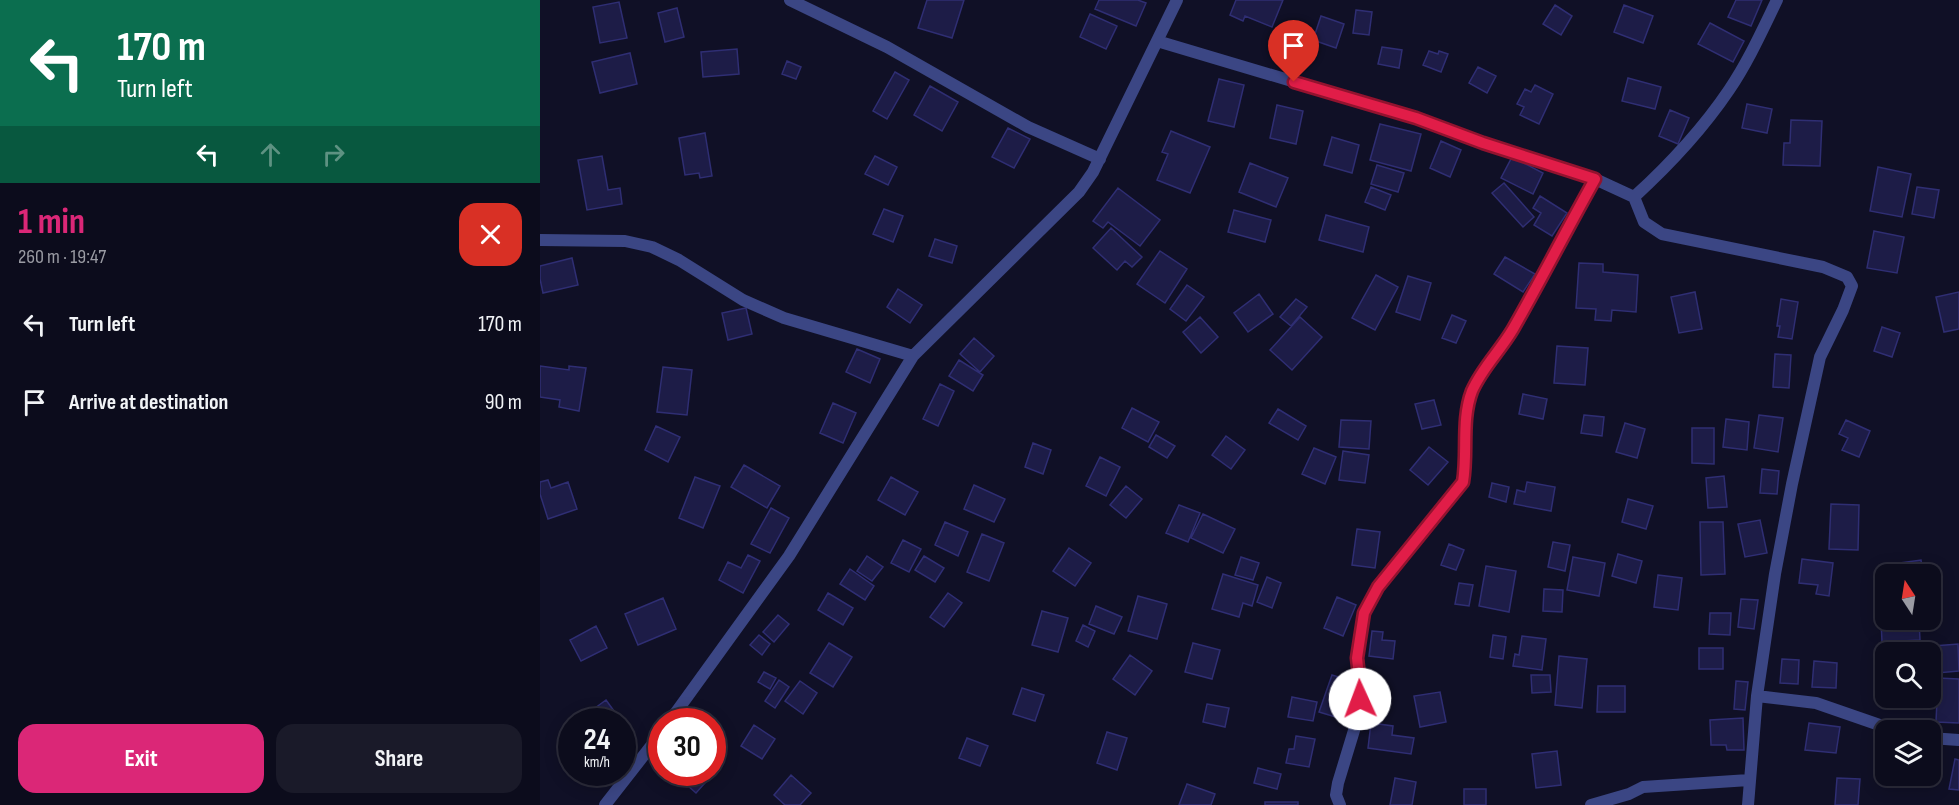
<!DOCTYPE html>
<meta charset="utf-8">
<style>
:root{--surface:#0c0c1c;--page:#1a1a29;--text:#f1f3f6;--muted:#9a9ba3;--line:#2c2c3b;--accent:#db2777}
body{margin:0;font-family:"Sofia Sans Condensed",sans-serif;background:var(--page);color:var(--text);height:100vh;display:flex;flex-direction:column;font-size:22px;white-space:nowrap}
*{box-sizing:border-box;margin:0}
p{font-size:20px;color:var(--muted)}
.icon{flex:none;width:33px;height:33px;fill:none;stroke:currentColor;stroke-width:2;stroke-linecap:round;stroke-linejoin:round}
.map{position:relative;flex:1;overflow:hidden}
.panel{display:flex;flex-direction:column;background:var(--surface);width:540px}
.panel>*{flex:none}
.guide{background:#0b6e4f;color:#fff;overflow:hidden}
.needle{width:39px;rotate:348deg}
.buttons{position:absolute;left:1335px;top:564px;display:grid;gap:12px}
.buttons a{display:grid;place-items:center;width:66px;height:66px;border-radius:12px;background:var(--surface);box-shadow:0 3px 15px #0003,0 0 0 2px var(--line);font-size:30px}
.speed{position:absolute;left:18px;top:708px;display:flex;gap:12px;font-size:30px;font-weight:700;text-align:center}
.speed>*{display:grid;place-content:center;width:78px;height:78px;border-radius:50%;background:var(--surface);box-shadow:0 3px 15px #0003,0 0 0 2px var(--line);line-height:1}
.speed small{font-size:15px;font-weight:400}
.speed .limit{border:9px solid #d22;background:#fff;color:#111}
.pin{position:absolute;display:grid;place-items:center;width:51px;height:51px;color:#fff;margin:-62px -26px;border-radius:50% 50% 50% 0;rotate:-45deg;box-shadow:0 0 6px #0007}
.pin .icon{rotate:45deg}
.me{position:absolute;width:66px;margin:-33px;rotate:358deg;stroke-linejoin:round;filter:drop-shadow(0 0 4px #0008)}
.turn{display:flex;align-items:center;gap:21px;height:126px;padding:0 18px;font-size:27px}
.turn .icon{width:78px;height:78px;stroke-width:2.5}
.turn b{display:block;font-size:42px;line-height:51px}
.lanes{display:flex;align-items:center;height:57px;padding:0 18px;background:#0003;justify-content:center;gap:30px;direction:ltr}
.lanes .off{opacity:.35}
.round{display:grid;place-items:center;flex:none;width:63px;height:63px;border-radius:18px;background:var(--page)}
.overview{display:flex;align-items:center;justify-content:space-between;height:102px;padding:0 18px}
h1{font-size:36px;font-weight:700;line-height:45px;color:var(--accent)}
.cta{display:flex;gap:12px;margin-top:auto;padding:12px 18px}
.cta a{flex:1;height:69px;border-radius:18px;background:var(--accent);color:#fff;font-size:24px;font-weight:700;line-height:69px;text-align:center}
.cta a+a{background:var(--page);color:var(--text)}
ul{padding:0;list-style:none}
li{display:flex;align-items:center;gap:18px;height:78px;padding:0 18px}
li div{flex:1}
li b{display:block;font-size:22px}
li em{font-style:normal}
main{display:flex;flex:1;min-height:0}
.map>svg:first-child{display:block}
.building{fill:#1d1c47;stroke:#2f2e73;stroke-width:1.5}
.lines{fill:none;stroke-linecap:round;stroke-linejoin:round}
.minor{stroke:#3b4684;stroke-width:12}
.route-casing{stroke:#92132f;stroke-width:15}
.route{stroke:#e11d48;stroke-width:10}
</style>
<main>
<section class="panel">
<div class="guide">
<div class="turn"><svg class="icon" aria-label="left" viewBox="0 0 24 24"><path d="M17 20v-9H6M10 6l-5 5 5 5"/></svg><div><b>170 m</b>Turn left</div></div>
<div class="lanes"><svg class="icon" aria-label="left" viewBox="0 0 24 24"><path d="M17 20v-9H6M10 6l-5 5 5 5"/></svg><svg class="icon off" aria-label="ahead" viewBox="0 0 24 24"><path d="M12 20V5M6 11l6-6 6 6"/></svg><svg class="icon off" aria-label="right" viewBox="0 0 24 24"><path d="M7 20v-9h11M14 6l5 5-5 5"/></svg></div>
</div>
<div class="overview"><div><h1>1 min</h1><p>260 m · 19:47</p></div><a class="round" style="background:#d93025;color:#fff"><svg class="icon" aria-label="close" viewBox="0 0 24 24"><path d="M6 6l12 12M18 6L6 18"/></svg></a></div>
<ul>
<li><svg class="icon" aria-label="left" viewBox="0 0 24 24"><path d="M17 20v-9H6M10 6l-5 5 5 5"/></svg><div><b>Turn left</b></div><em>170 m</em></li>
<li><svg class="icon" aria-label="arrive" viewBox="0 0 24 24"><path d="M6 21V4h12l-3 4 3 4H6"/></svg><div><b>Arrive at destination</b></div><em>90 m</em></li>
</ul>
<div class="cta"><a>Exit</a><a>Share</a></div>
</section>
<div class="map">
<svg width="1419" height="805" viewBox="0 0 1419 805">
<rect width="100%" height="100%" fill="#101026"/>
<path class="building" d="M387 0H424L412 38 378 28Z
M559 0H598L606 3 596 26 555 9Z
M696 0H743L732 27 705 16 703 21 690 15Z
M1196 0H1222L1211 26 1188 17Z
M79 2 87 38 60 43 53 7Z
M1015 5 1032 16 1021 35 1003 24Z
M1084 5 1113 16 1103 43 1074 32Z
M137 8 144 37 125 42 118 13Z
M816 10 832 12 829 35 813 33Z
M550 14 577 26 566 49 540 37Z
M781 16 804 24 796 48 773 40Z
M1170 23 1204 41 1193 62 1158 44Z
M842 47 862 50 859 68 838 64Z
M197 49 199 74 163 77 161 52Z
M889 51 898 54 899 51 908 54 901 72 883 65Z
M90 53 97 84 60 93 52 62Z
M247 61 261 67 256 79 242 74Z
M938 67 956 76 947 93 929 83Z
M355 72 369 80 347 119 333 111Z
M1088 78 1121 87 1115 109 1082 101Z
M679 79 704 85 694 127 668 121Z
M995 85 1013 94 999 124 980 115 984 107 977 104 985 89 991 92Z
M390 86 418 102 402 131 374 115Z
M1207 104 1232 109 1227 133 1202 128Z
M737 105 763 111 756 144 730 138Z
M1130 110 1149 118 1138 144 1119 136Z
M1251 120 1282 121 1280 166 1243 165 1244 143H1250Z
M840 124 881 134 871 171 830 160Z
M468 128 490 139 474 168 452 157Z
M631 131 670 147 650 193 617 180 628 154 622 152Z
M165 133 172 176 160 178 159 173 145 175 139 138Z
M792 137 819 145 812 173 784 165Z
M901 141 921 150 910 177 890 168Z
M62 156 68 190 80 188 82 204 47 210 38 160Z
M335 156 357 167 348 185 325 174Z
M972 157 1003 173 993 194 961 178Z
M710 163 748 178 736 207 699 192Z
M837 165 864 173 858 192 831 184Z
M1338 167 1371 174 1362 217 1330 211Z
M964 183 994 217 983 227 952 193Z
M831 187 851 195 845 210 825 202Z
M1377 187 1399 190 1394 218 1372 214Z
M578 188 620 220 600 246 568 222 563 228 553 221Z
M1000 196 1027 213 1012 236 994 225 1001 213 993 208Z
M344 209 363 216 353 242 333 234Z
M694 210 731 220 725 242 688 232Z
M786 215 829 227 823 252 779 240Z
M571 228 602 257 592 267 585 261 577 270 553 248Z
M1334 231 1364 237 1357 273 1327 268Z
M395 239 417 246 412 263 389 256Z
M620 251 647 269 625 303 597 284Z
M965 257 995 274 983 292 954 274Z
M32 258 38 285 3 293 0 279V266Z
M1039 263 1063 264V272L1098 275 1096 312 1072 310 1071 321 1055 320 1056 309 1036 308Z
M836 275 858 287 835 330 812 318Z
M868 276 891 283 880 320 856 312Z
M647 285 664 297 646 321 630 309Z
M358 289 382 305 370 323 347 307Z
M1155 292 1162 329 1139 333 1131 297Z
M1419 292V329L1404 332 1396 297Z
M719 294 733 314 708 332 694 313Z
M756 299 767 307 751 326 740 317Z
M1241 299 1258 302 1252 339 1238 337 1240 326H1237Z
M206 308 212 334 188 340 182 313Z
M912 315 926 321 916 343 902 338Z
M660 317 678 337 661 353 643 332Z
M760 317 782 337 752 370 730 350Z
M1342 327 1360 333 1352 357 1334 351Z
M434 338 454 356 440 372 420 354Z
M1017 346 1048 348 1045 385 1014 383Z
M317 349 340 359 330 383 306 372Z
M1235 354 1251 355 1249 388 1233 387Z
M419 360 443 375 433 391 409 376Z
M0 366 29 370V366L46 368 39 411 19 407 20 400 0 397Z
M123 367 152 370 147 415 117 412Z
M400 384 414 391 398 426 383 419Z
M983 394 1007 399 1003 419 979 414Z
M894 400 901 425 882 429 875 404Z
M293 403 316 413 303 443 280 433Z
M592 408 619 422 608 442 582 428Z
M738 409 766 426 758 440 729 423Z
M1044 415 1064 417 1062 436 1041 433Z
M1219 415 1243 418 1238 452 1214 448Z
M1186 419 1209 422 1207 450 1183 447Z
M801 420 831 421 829 449 799 447Z
M1306 420 1330 431 1319 457 1302 450 1308 438 1299 434Z
M1085 423 1105 429 1097 458 1076 452Z
M116 426 140 437 128 462 105 450Z
M1152 428H1174V464L1152 463Z
M616 435 635 446 627 458 609 447Z
M686 436 705 450 691 469 672 455Z
M493 443 511 450 503 474 485 467Z
M889 447 908 462 888 485 870 470Z
M774 448 796 457 785 484 762 474Z
M803 451 829 455 825 483 799 480Z
M560 457 580 467 566 496 546 486Z
M204 465 240 486 227 508 191 487Z
M1222 469 1239 471 1237 494 1220 493Z
M1184 476 1187 507 1168 508 1166 478Z
M155 477 180 486 163 528 139 518Z
M351 477 378 492 365 515 338 500Z
M8 480 11 488 28 482 37 509 8 519 0 494V482Z
M987 482 1015 487 1011 511 974 504 977 490 985 492Z
M952 483 969 487 966 502 949 497Z
M434 485 465 499 454 522 424 509Z
M586 486 602 499 586 518 570 505Z
M1088 499 1113 506 1106 529 1082 522Z
M1291 504 1319 505 1318 550 1289 549Z
M639 505 660 513 648 542 626 533Z
M231 508 249 518 230 553 211 544Z
M663 514 695 529 683 553 651 538Z
M1220 520 1227 553 1205 557 1198 524Z
M405 522 428 532 418 556 395 545Z
M1160 522H1183L1185 574 1161 575Z
M817 529 840 532 835 568 812 565Z
M442 534 464 543 449 581 427 572Z
M363 540 381 549 369 572 351 563Z
M1013 542 1030 545 1025 571 1008 567Z
M909 544 924 550 916 570 901 565Z
M529 548 551 563 535 586 513 571Z
M1078 554 1102 561 1096 583 1072 576Z
M208 555 220 561 203 593 179 580 188 562 201 568Z
M327 556 343 567 332 581 317 571Z
M384 556 404 568 395 582 375 570Z
M701 557 719 563 713 580 695 575Z
M1033 557 1065 563 1059 596 1027 590Z
M1262 559 1293 563 1289 596 1276 594 1278 585 1259 583Z
M1381 560 1383 574H1355L1353 564Z
M946 566 976 571 969 612 939 606Z
M310 569 334 586 325 600 300 584Z
M683 574 718 585 712 606 703 603 699 617 672 609Z
M1118 575 1142 578 1138 610 1114 607Z
M727 577 741 583 732 608 717 602Z
M919 583 933 585 929 606 915 604Z
M1004 589 1023 590 1022 612 1003 611Z
M288 593 313 608 303 625 278 610Z
M408 593 422 603 404 627 390 617Z
M598 596 627 604 617 639 588 631Z
M797 597 816 605 803 636 784 628Z
M123 598 136 629 98 645 85 614Z
M1340 598H1346V620H1379L1380 640 1342 642Z
M1201 599 1218 600 1214 629 1198 627Z
M556 606 582 617 574 634 549 624Z
M502 611 528 618 518 652 492 645Z
M1170 613H1191L1190 635 1169 634Z
M238 615 249 624 234 642 223 632Z
M543 625 555 631 548 647 536 641Z
M56 626 67 648 41 661 30 640Z
M832 631 843 632 842 640 855 641 853 659 829 656Z
M219 635 230 644 222 655 210 645Z
M953 635 966 637 963 659 950 657Z
M982 636 1006 639 1002 670 973 666 975 654 979 655Z
M289 643 312 657 293 687 270 673Z
M653 643 680 650 672 679 645 672Z
M1418 644 1419 671 1397 673 1394 646Z
M1159 648H1183V669H1159Z
M590 655 612 671 595 695 573 679Z
M1019 656 1047 659 1042 708 1015 705Z
M1242 659 1259 660 1258 684 1240 683Z
M1274 661 1297 663 1296 688 1272 687Z
M224 672 236 678 230 689 218 682Z
M792 675 812 681 799 718 779 712Z
M991 675H1010L1011 692 992 693Z
M1398 678 1419 679V723L1396 722Z
M239 680 249 687 235 708 225 701Z
M260 681 277 693 263 714 245 701Z
M1196 681 1208 682 1205 710 1194 709Z
M1058 686H1085V712H1057Z
M482 688 504 695 495 721 473 714Z
M900 692 906 722 880 727 874 696Z
M752 697 777 702 773 721 748 717Z
M1366 698H1389V704L1366 703Z
M66 700 82 722H36Z
M667 704 689 708 685 727 663 722Z
M1203 718 1204 750H1187L1186 745H1171L1170 720Z
M831 723 853 726 852 735 874 738 871 754 828 748Z
M1269 723 1300 727 1296 753 1265 750Z
M214 725 235 739 222 759 201 746Z
M567 732 587 738 577 770 557 763Z
M32 733V757L20 741Z
M756 736 775 739 769 767 746 763 749 749H754Z
M427 738 448 746 440 766 419 758Z
M1017 751 1021 785 996 788 992 754Z
M1390 758H1395L1393 785 1370 783V776H1390Z
M1415 759 1419 760V790L1409 789Z
M718 768 741 774 737 789 714 783Z
M144 772H169L172 775 156 793 139 778Z
M251 775 271 793 260 805H245L234 795Z
M855 778 876 782 872 805H850Z
M1297 778 1320 779 1318 805H1295Z
M647 784 675 794 671 805H639Z
M924 789H946V805H924Z
M725 802H758V805H725Z"/>
<g class="lines">
<path class="minor" d="M250 0 347 47 488 127 560 159
M617 41 876 118 943 143 1055 179 1094 197 1104 222 1122 234 1283 267 1307 277 1312 286 1303 310 1280 357 1252 484 1235 574 1217 696 1208 805
M1094 197C1128 166 1164 127 1189 90 1208 62 1222 31 1237 0
M0 240 85 241 112 247 139 260 203 300 244 318 373 356
M1217 696 1276 703 1354 730
M129 722 249 556 373 356 539 192 553 172 637 0
M1390 738 1419 740
M65 805 122 732
M800 805 796 795 798 783 819 714 820 685 817 658 824 613 838 587 923 482C928 452 921 419 932 391 942 368 960 350 973 329 1001 280 1027 229 1055 179
M1051 805 1089 794 1103 787 1209 780"/>
</g>
<g class="lines">
<g class="route-casing">
<path id="route" d="M754 82 876 118 943 143 1055 179C1027 229 1001 280 973 329 960 351 942 368 932 391 921 420 928 452 923 482L838 587 824 613 817 658 820 685V699"/>
</g>
<use href="#route" class="route"/>
</g>
</svg>
<div class="buttons">
<a><svg class="needle" viewBox="-14 -14 28 28"><path d="M0-13l5 13h-10z" fill="#e53935"/><path d="M0 13l5-13h-10z" fill="#9a9ba3"/></svg></a>
<a><svg class="icon" aria-label="search" viewBox="0 0 24 24"><circle cx="10" cy="10" r="6"/><path d="M15 15l6 6"/></svg></a>
<a><svg class="icon" aria-label="layers" viewBox="0 0 24 24"><path d="M12 4l9 5-9 5-9-5zM3 14l9 5 9-5"/></svg></a>
</div>
<div class="speed"><div>24<small>km/h</small></div><div class="limit">30</div></div>
<div class="pin" style="left:754px;top:82px;background:#d93025"><svg class="icon" aria-label="arrive" viewBox="0 0 24 24"><path d="M6 21V4h12l-3 4 3 4H6"/></svg></div>
<svg class="me" style="left:820px;top:699px" viewBox="-20 -20 40 40"><circle r="19" fill="#fff"/><path d="M0-13L10 11 0 6-10 11z" fill="#e11d48"/></svg>
</div>
</main>
